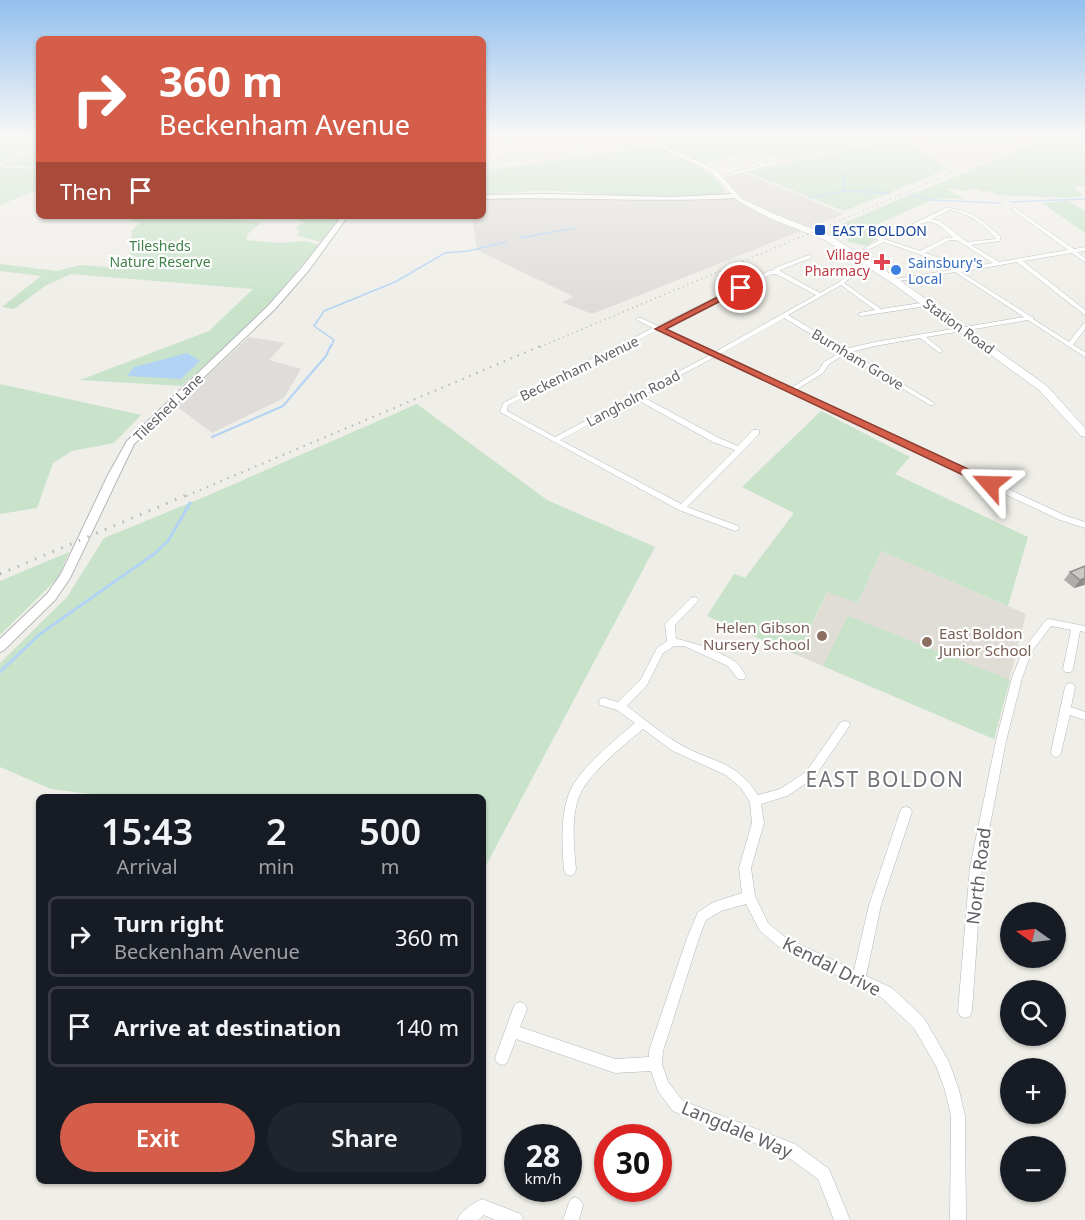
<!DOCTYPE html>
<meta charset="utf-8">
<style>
:root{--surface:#171b24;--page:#20242c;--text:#f1f3f6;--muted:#9ea1a6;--line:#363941;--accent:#d45e4a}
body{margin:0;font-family:"Noto Sans",sans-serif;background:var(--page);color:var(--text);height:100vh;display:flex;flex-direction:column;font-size:22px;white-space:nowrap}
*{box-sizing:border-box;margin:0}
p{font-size:20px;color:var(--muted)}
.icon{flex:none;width:33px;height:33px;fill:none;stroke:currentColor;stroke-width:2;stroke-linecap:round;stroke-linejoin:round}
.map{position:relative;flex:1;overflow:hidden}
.details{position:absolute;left:36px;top:794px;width:450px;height:390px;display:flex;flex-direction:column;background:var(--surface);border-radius:9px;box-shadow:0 2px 4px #0004}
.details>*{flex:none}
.banner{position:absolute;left:36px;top:36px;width:450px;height:183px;border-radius:9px;box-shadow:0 2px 4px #0004;background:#d45e4a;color:#fff;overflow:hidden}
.needle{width:39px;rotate:284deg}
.fabs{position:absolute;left:1000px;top:902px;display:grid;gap:12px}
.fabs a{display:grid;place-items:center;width:66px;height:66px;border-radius:50%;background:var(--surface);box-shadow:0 2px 4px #0004;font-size:30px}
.speed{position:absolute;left:504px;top:1124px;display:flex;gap:12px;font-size:30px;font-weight:700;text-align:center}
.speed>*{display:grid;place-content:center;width:78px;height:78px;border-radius:50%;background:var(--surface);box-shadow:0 2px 4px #0004;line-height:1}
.speed small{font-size:15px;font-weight:400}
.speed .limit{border:9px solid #d22;background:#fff;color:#111}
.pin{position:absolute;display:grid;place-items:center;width:51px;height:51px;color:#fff;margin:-26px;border:3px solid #fff;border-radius:50%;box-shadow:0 2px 6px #0007}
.me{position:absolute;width:66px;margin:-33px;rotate:295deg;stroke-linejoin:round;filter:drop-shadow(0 0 4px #0008)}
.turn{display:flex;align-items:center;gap:21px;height:126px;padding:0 24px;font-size:27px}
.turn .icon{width:78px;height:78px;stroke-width:2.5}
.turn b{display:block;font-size:42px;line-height:51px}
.then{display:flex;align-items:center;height:57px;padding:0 24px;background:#0003;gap:12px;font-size:22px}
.eta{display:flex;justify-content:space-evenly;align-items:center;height:102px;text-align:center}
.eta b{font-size:36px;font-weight:600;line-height:42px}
.action{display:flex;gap:12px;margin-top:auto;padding:12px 24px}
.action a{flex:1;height:69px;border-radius:36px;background:var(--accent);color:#fff;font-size:24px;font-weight:600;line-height:69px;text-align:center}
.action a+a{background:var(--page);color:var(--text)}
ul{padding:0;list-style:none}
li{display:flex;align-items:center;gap:18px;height:81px;margin:0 12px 9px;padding:0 12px;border:3px solid var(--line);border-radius:9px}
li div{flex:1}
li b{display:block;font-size:22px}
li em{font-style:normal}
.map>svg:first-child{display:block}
.industrial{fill:#deddda}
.education{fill:#dfddd6}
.green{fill:#c8e3ca}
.water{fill:#b3d3f4}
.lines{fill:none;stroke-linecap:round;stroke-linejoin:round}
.stream-far2{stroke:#b3d3f4;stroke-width:1.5}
.stream-far1{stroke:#b3d3f4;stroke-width:2}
.stream{stroke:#b3d3f4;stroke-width:3}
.minor-casing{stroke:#b5b7ba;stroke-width:1}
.tertiary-casing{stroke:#b5b7ba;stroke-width:2}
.secondary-casing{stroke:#b4b6ba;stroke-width:1}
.minor{fill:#fff;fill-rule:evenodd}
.tertiary{fill:#fff;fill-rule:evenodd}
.secondary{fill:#fff;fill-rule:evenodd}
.rail-far2{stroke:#b5b6b6;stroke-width:1.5;stroke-dasharray:1 4;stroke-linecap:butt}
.rail-far1{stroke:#b5b6b6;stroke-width:2;stroke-dasharray:1.5 6;stroke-linecap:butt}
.rail{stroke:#b5b6b6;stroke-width:3;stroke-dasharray:1.5 8;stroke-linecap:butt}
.wall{fill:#afada9}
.shaded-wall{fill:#8e8d89}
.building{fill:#cbc9c4;stroke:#8e8d89;stroke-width:1.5}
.route{fill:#d45e4a;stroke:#8a3d30;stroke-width:1.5}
.transit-dot{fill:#1a4fb4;stroke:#fff;stroke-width:2}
.health-dot{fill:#e0444e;stroke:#fff;stroke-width:2}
.shop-dot{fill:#3f7fe0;stroke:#fff;stroke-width:2}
.education-dot{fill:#8d6e63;stroke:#fff;stroke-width:2}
.labels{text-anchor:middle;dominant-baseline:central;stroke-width:4.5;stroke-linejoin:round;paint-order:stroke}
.far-transit-label{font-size:14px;fill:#164399;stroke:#fff;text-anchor:start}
.far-park-label{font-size:14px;fill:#42824a;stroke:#fff}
.far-health-label{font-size:14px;fill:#be3a42;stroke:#fff;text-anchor:end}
.far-shop-label{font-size:14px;fill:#366cbe;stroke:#fff;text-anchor:start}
.far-street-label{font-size:14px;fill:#5f6266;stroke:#fff}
.education-label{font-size:15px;fill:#785e54;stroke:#fff;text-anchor:end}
.near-street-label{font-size:18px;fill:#5f6266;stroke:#fff}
.near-quarter-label{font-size:21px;letter-spacing:1.5px;fill:#707478;stroke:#fff}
</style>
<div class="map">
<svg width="1085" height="1220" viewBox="0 0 1085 1220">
<rect width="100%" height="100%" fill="#efeee8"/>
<path class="industrial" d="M743 172 844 214 592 314 562 302 574 297 477 250 472 216H483V199L527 195 733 197 725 177Z
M249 337 285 343 269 360 301 369 284 398 212 433 175 405Z"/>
<path class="education" d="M881 551 1026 614 994 739 797 655 828 591 858 603Z"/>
<path class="green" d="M0 134H39V142L0 164Z
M690 134H928L913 139 867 141 781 160 762 151 702 163 657 142Z
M944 134H1028L1006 143 926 141Z
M1051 134H1067L1077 142 1085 139V186H1073L1083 196C1053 200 1026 195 996 195L990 190 983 193 979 189H969L970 191C962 192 959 187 947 189L965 199 937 198 939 199 932 200 873 226 867 235 877 239 866 246 848 242 844 232 848 227 842 224 916 192 930 196 918 192 1033 144Z
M902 142 915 147 948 169 844 211 747 172 883 143Z
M39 147V167L2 165Z
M650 147C679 152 710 167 726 192 706 205 586 192 557 191 532 189 507 193 483 195V171Z
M0 167 39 169V189L0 205Z
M1068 201 1085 211V233L1042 203Z
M139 216H182L262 222 248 234 246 240 280 243 305 241 319 245 259 315 182 386 80 380 209 331 253 289 71 274 45 286 14 309 2 307 41 276 0 271V264L57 271 80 265 108 267 129 264 132 230 141 222 129 221Z
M304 216H341L321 242 296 235 300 231 295 228 305 222 298 220Z
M0 384 141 415 114 443 72 451 53 463 37 508 0 514Z
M417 404 547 500 655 547 483 871V796H106L51 789 0 767V663L67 597 104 538 202 498Z
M821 411 910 457 895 474 1028 537 1008 606 881 551 858 603 827 592 797 655 707 616 734 574 745 578 794 513 742 487Z
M69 552 58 578 0 635V581Z
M848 616 1010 680 994 739 823 666Z"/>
<path class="water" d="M187 353 200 361 181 379 127 376 134 367Z"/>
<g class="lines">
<path class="stream-far2" d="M804 134 829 146
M843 153 855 158 854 165 845 173 844 191
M909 195 931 200 1001 203
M808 198 844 191 890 193
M1011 202 1085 199
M520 238 575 228
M331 347 334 340 314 326 324 311 395 282 445 253 468 251 506 242"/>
<path class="stream-far1" d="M212 437 283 406 326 356 331 345"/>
<path class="stream" d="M0 672 40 634 154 554 168 541 190 503"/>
<g class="minor-casing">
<path id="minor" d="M493 134H498L509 143 533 134H539L514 144 483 149V147L505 143Z
M554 134H564L604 141 663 146 661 147 594 141 572 150 483 164V162L571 148 589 141Z
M930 134H937C916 143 891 141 869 145 819 153 770 165 721 178L719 177 761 165 750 160 728 165 726 164 750 158 766 164 871 142 911 138Z
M946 208C969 208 984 222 1000 236V241L971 245 999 262 1068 250 1013 210V208H1015L1074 249 1085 247V251L1077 252 1085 258V262L1072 253 1023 261 1085 310V315L1017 262 961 272 1030 316 1033 317V319L1069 342 1083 324 1085 323V329L1073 345 1085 352V357L1028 320 926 337 942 350V352L940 353 920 338 875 346 850 352 934 403V405H930L845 354 829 364 823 373 796 390 1066 516 1085 522V528L1060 520 715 357 641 396 719 438 738 446 753 430H759V434L687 507 738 526 739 528 738 530 735 531 679 510 500 412 503 403 653 328 637 320V318H641L658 326 769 271 774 270 775 268 809 255 811 256V258L780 270V271L820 293 839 282 867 261 869 262V264L844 283 881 309 927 302 930 304 927 306 861 316 859 315V313L875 310 841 285 788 315 845 349 875 342 1024 317 955 272 893 282V280L895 279 951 270 936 260 884 242 868 250 863 249 879 240 867 236V234H869L920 251 946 238H953C941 227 935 217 918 225 912 227 909 229 904 228ZM949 210C967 212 985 225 996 239L967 242 940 221 931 219ZM949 240H957L993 263 957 269 940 258 925 253ZM772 274H776L816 295 715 352 663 328ZM784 318 841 352 824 362 818 371 791 388 720 354ZM658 330 710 355 555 437 507 411 508 405ZM636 399 713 442 735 450 681 504 560 440Z
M694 597 697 598 698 600 697 602 675 625 676 639C687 640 726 654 734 661 739 664 743 671 746 676L744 679H738L728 666 684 646H674L663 653 647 685 627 706C644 719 662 734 681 745 713 763 735 760 758 795L780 789 806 772 841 722 845 721 849 722 850 725 814 778 787 796 761 804 764 823 751 868 755 896 768 923 786 938 854 970 869 905 900 812 902 808 906 807 910 808 912 812 881 905 866 976 892 988 924 1018 949 1062 959 1090 965 1116 966 1220H950L951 1116 945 1090 936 1066 914 1028 882 998 778 946 760 931 746 904 721 911 706 920 699 938 663 1051 662 1064 668 1082 683 1101 795 1144 829 1169 850 1220H834L818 1179 785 1155 673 1111 658 1091 651 1071 615 1073 516 1039 507 1063 502 1065 497 1063 495 1058 513 1009 515 1004 520 1002 525 1004 527 1009 520 1027 615 1059 649 1057V1051L687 938 698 912 714 902 742 893 739 868 752 823 750 802 741 788 726 775 673 751 643 729C624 745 592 771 581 792 570 815 574 845 576 870L574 874 570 876 566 874 564 870C562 844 560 816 570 791 581 767 615 740 635 723L617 710 600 705 599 702 600 699 604 698 618 702 641 679 657 648 667 641 665 624 691 598Z
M1049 619 1085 626V632L1080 631 1073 669 1071 672H1065L1063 669 1071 630 1051 626 1032 651 1022 678 1006 741 982 867 972 1011 970 1016 965 1018 960 1016 958 1011 970 867 996 741 1012 678 1023 650 1046 620Z
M1070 683 1073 684 1075 687 1071 707 1085 712V720L1070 715 1061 752 1060 755 1056 757 1052 755 1051 752 1065 687 1067 684Z
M575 1197 580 1200 583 1205 579 1220H563L570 1200Z
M482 1199 521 1214 523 1220H495L484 1215 478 1220H457C461 1211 473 1203 482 1199Z"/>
</g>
<g class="tertiary-casing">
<path id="tertiary" d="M546 194 672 197 734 194 737 196 734 198C650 203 567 196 483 199V195Z
M342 216H348L309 270 275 309 134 444 70 578 55 600 4 650 0 652V639L47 594 61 574 108 475 127 441 269 305 303 266Z"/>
</g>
<g class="secondary-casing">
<path id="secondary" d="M649 134H655L659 143 716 170 742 199 777 215 831 236 898 279 1047 386 1085 428V437L1081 436 1039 390 892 283 825 240 771 219 738 201 712 172 655 145Z"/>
</g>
<use href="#minor" class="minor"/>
<use href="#tertiary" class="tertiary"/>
<use href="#secondary" class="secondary"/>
<path class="rail-far2" d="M540 347 1045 134"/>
<path class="rail-far1" d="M186 496 543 345"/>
<path class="rail" d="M0 574 189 494"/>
</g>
<path class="wall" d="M1085 566V586L1084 585 1074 588 1064 580 1070 572Z"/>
<path class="shaded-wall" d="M1085 578 1084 585 1074 588 1080 580Z"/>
<path class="building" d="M1085 566V578L1080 580 1070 572Z"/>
<linearGradient id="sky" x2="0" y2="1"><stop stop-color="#93c0ed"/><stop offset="0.44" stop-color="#f8f7f5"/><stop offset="1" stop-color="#f8f7f5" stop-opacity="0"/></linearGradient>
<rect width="1085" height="305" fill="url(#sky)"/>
<path class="route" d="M741 285 744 286V289L666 329 994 481V486H986L655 329Z"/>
<rect class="transit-dot" x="814" y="224" width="12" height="12" rx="3"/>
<path class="health-dot" d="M879 253h6v6h6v6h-6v6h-6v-6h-6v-6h6z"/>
<circle class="shop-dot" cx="896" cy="270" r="6"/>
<g class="education-dot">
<circle cx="822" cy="636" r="6"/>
<circle cx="927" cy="642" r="6"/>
</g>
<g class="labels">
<g class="far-transit-label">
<text x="832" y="230">EAST BOLDON</text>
</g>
<g class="far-park-label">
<text x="160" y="245">Tilesheds<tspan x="160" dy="16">Nature Reserve</tspan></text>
</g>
<g class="far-health-label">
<text x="870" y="254">Village<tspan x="870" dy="16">Pharmacy</tspan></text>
</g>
<g class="far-shop-label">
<text x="908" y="262">Sainsbury's<tspan x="908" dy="16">Local</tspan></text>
</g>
<g class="far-street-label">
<text transform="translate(959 326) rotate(36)">Station Road</text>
<text transform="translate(858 359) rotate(31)">Burnham Grove</text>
<text transform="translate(579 368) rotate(-26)">Beckenham Avenue</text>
<text transform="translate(633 398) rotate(-28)">Langholm Road</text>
<text transform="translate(168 407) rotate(-44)">Tileshed Lane</text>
</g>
<g class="education-label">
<text x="810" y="627">Helen Gibson<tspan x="810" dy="17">Nursery School</tspan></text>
<text x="939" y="633" text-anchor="start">East Boldon<tspan x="939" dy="17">Junior School</tspan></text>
</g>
<g class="near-street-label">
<text transform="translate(978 876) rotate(-83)">North Road</text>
<text transform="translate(832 966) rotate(27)">Kendal Drive</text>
<text transform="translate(737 1129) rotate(23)">Langdale Way</text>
</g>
<g class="near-quarter-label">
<text x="885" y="779">EAST BOLDON</text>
</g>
</g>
</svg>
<div class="fabs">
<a><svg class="needle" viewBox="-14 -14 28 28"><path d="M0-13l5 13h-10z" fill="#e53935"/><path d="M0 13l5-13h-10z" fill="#9ea1a6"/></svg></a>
<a><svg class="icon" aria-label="search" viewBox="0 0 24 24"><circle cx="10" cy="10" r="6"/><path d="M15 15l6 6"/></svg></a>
<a>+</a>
<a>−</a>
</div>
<div class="speed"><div>28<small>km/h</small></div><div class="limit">30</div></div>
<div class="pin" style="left:741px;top:288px;background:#d93025"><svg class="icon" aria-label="arrive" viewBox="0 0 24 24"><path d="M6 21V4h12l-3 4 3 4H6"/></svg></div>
<svg class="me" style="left:990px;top:484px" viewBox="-20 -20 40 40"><path d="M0-17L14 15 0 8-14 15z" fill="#d45e4a" stroke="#fff" stroke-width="4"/></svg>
<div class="banner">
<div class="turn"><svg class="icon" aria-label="right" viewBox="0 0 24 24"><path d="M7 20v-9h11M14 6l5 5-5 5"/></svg><div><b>360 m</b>Beckenham Avenue</div></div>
<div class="then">Then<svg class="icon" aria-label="arrive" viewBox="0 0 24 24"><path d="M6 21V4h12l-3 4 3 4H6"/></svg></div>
</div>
<section class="details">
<div class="eta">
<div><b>15:43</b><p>Arrival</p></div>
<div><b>2</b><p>min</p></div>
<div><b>500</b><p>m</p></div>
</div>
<ul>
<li><svg class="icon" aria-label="right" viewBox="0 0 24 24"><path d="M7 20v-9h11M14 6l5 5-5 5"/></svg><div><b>Turn right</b><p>Beckenham Avenue</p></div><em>360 m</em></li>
<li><svg class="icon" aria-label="arrive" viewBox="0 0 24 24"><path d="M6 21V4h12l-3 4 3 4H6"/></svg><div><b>Arrive at destination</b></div><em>140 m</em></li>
</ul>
<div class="action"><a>Exit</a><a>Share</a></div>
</section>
</div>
